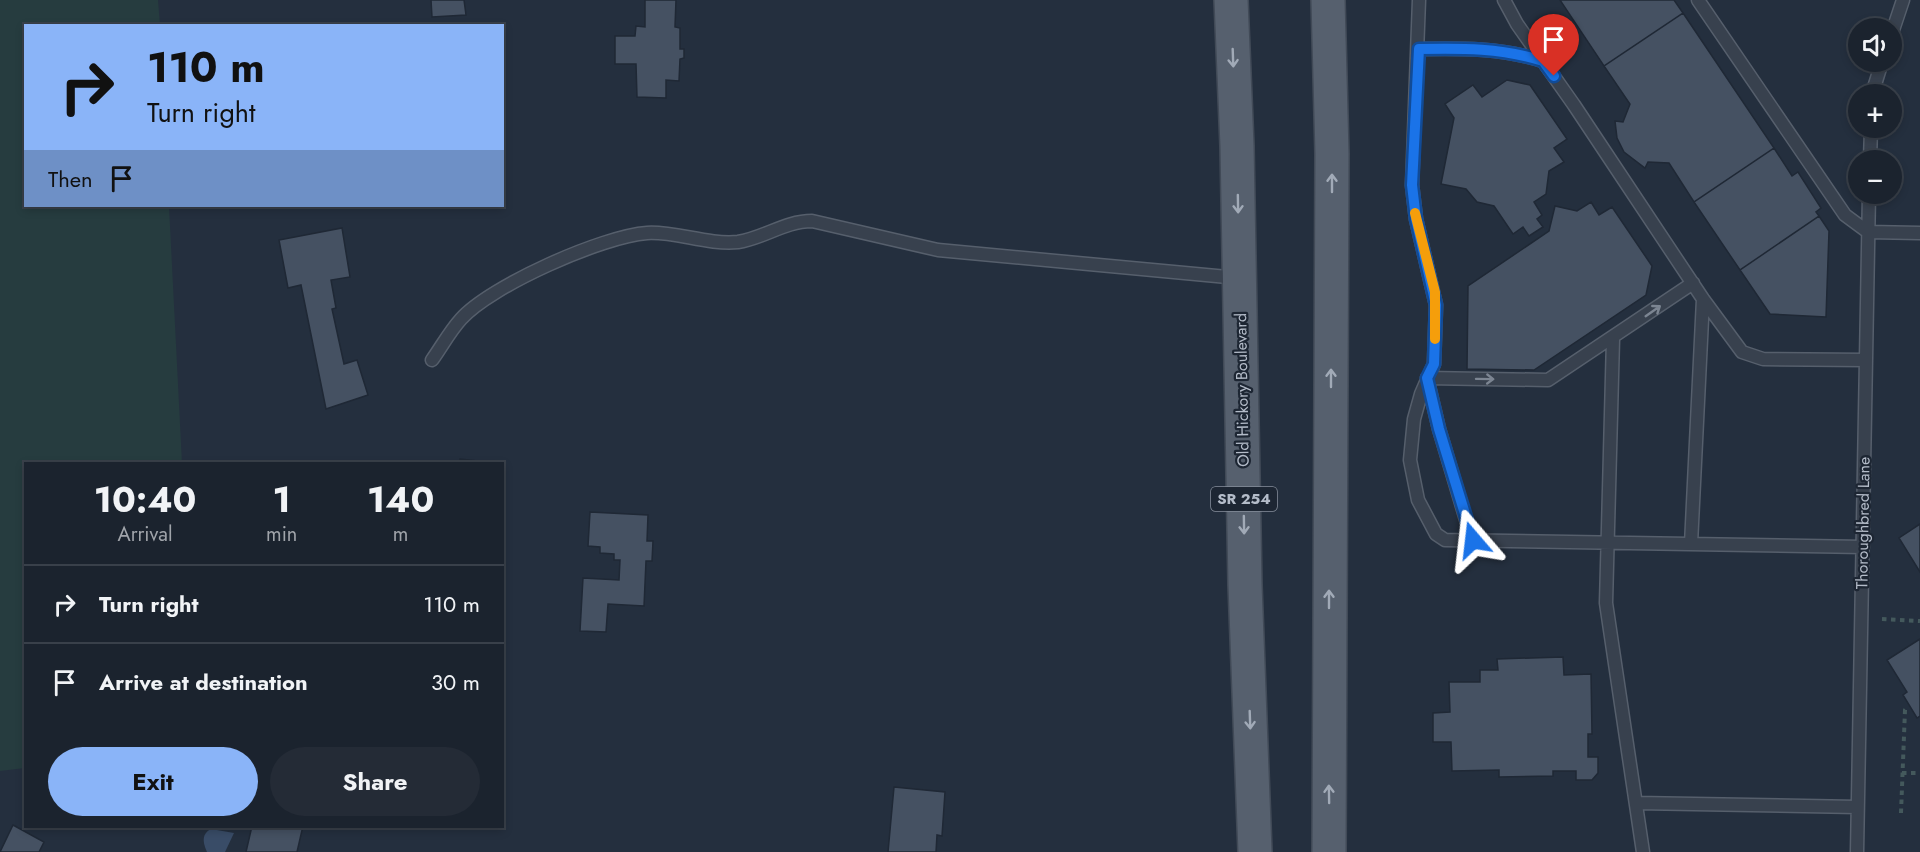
<!DOCTYPE html>
<meta charset="utf-8">
<style>
:root{--surface:#1b232e;--page:#242b36;--text:#f1f3f6;--muted:#a0a4aa;--line:#39404a;--accent:#8ab4f8}
body{margin:0;font-family:Jost,sans-serif;background:var(--page);color:var(--text);height:100vh;display:flex;flex-direction:column;font-size:22px;white-space:nowrap}
*{box-sizing:border-box;margin:0}
p{font-size:20px;color:var(--muted)}
.icon{flex:none;width:33px;height:33px;fill:none;stroke:currentColor;stroke-width:2;stroke-linecap:round;stroke-linejoin:round}
.map{position:relative;flex:1;overflow:hidden}
.sheet{position:absolute;left:24px;top:462px;width:480px;height:366px;display:flex;flex-direction:column;background:var(--surface);border-radius:0px;box-shadow:0 3px 9px #0003,0 0 0 2px var(--line)}
.sheet>*{flex:none}
.top-card{position:absolute;left:24px;top:24px;width:480px;height:183px;border-radius:0px;box-shadow:0 3px 9px #0003,0 0 0 2px var(--line);background:#8ab4f8;color:#111;overflow:hidden}
.tools{position:absolute;left:1848px;top:18px;display:grid;gap:12px}
.tools a{display:grid;place-items:center;width:54px;height:54px;border-radius:50%;background:var(--surface);box-shadow:0 3px 9px #0003,0 0 0 2px var(--line);font-size:30px}
.pin{position:absolute;display:grid;place-items:center;width:51px;height:51px;color:#fff;margin:-62px -26px;border-radius:50% 50% 50% 0;rotate:-45deg;box-shadow:0 0 6px #0007}
.pin .icon{rotate:45deg}
.me{position:absolute;width:66px;margin:-33px;rotate:343deg;stroke-linejoin:round;filter:drop-shadow(0 0 4px #0008)}
.turn{display:flex;align-items:center;gap:21px;height:126px;padding:0 24px;font-size:27px}
.turn .icon{width:78px;height:78px;stroke-width:2.5}
.turn b{display:block;font-size:42px;line-height:51px}
.then{display:flex;align-items:center;height:57px;padding:0 24px;background:#0003;gap:12px;font-size:22px}
.eta{display:flex;justify-content:space-evenly;align-items:center;height:102px;text-align:center}
.eta b{font-size:36px;font-weight:700;line-height:42px}
.cta{display:flex;gap:12px;margin-top:auto;padding:12px 24px}
.cta a{flex:1;height:69px;border-radius:36px;background:var(--accent);color:#111;font-size:24px;font-weight:700;line-height:69px;text-align:center}
.cta a+a{background:var(--page);color:var(--text)}
ul{padding:0;list-style:none}
li{display:flex;align-items:center;gap:18px;height:78px;padding:0 24px;border-top:2px solid var(--line)}
li div{flex:1}
li b{display:block;font-size:22px}
li em{font-style:normal}
.map>svg:first-child{display:block}
.green{fill:#263c3f}
.water{fill:#394c67}
.building{fill:#455162;stroke:#1f2835;stroke-width:1.5}
.lines{fill:none;stroke-linecap:round;stroke-linejoin:round}
.service-casing{stroke:#565f6c;stroke-width:15}
.primary-casing{stroke:#414a57;stroke-width:36}
.path{stroke:#44595c;stroke-width:4;stroke-dasharray:4.5 4.5;stroke-linecap:butt}
.service{stroke:#38414e;stroke-width:12}
.primary{stroke:#56606e;stroke-width:33}
.oneway{stroke:#a1aab7}
.oneway2{stroke:#7c8592}
.route-casing{stroke:#114b97;stroke-width:15}
.route{stroke:#1a73e8;stroke-width:10}
.slow{stroke:#f59e0b;stroke-width:10}
.labels{text-anchor:middle;dominant-baseline:central;stroke-width:4.5;stroke-linejoin:round;paint-order:stroke}
.shield{fill:#1d2633;stroke:#878f9c;stroke-width:1.5}
.shield-label{font-size:15px;font-weight:bold;fill:#b4bcc9}
.street-label{font-size:16px;fill:#b4bcc9;stroke:#1d2633}
</style>
<div class="map">
<svg width="1920" height="852" viewBox="0 0 1920 852">
<rect width="100%" height="100%" fill="#242f3e"/>
<path class="green" d="M0 0H158L160 25 26 26V206H169L182 463 26 464 25 768 0 771Z"/>
<path class="water" d="M211 829 234 833 225 852H207C203 843 201 834 211 829Z"/>
<path class="building" d="M431 0H464L466 15 432 17Z
M645 0H676L675 27 680 28V49H684V58L680 59 679 81 666 80V98L637 97 636 64H615V36H635L636 26 645 27Z
M1560 0H1674L1683 13 1604 66Z
M1683 13 1774 148 1694 202 1669 163 1648 162 1645 168 1624 152 1617 138 1615 121 1623 122 1630 104 1604 66Z
M1507 80 1530 85 1567 139 1554 148 1564 162 1549 171 1546 194 1534 202 1542 215 1537 219 1543 227 1529 236 1523 227 1513 234 1494 206 1477 202 1466 189 1441 184 1454 118 1445 104 1473 85 1482 97Z
M1774 148 1792 176 1798 172 1821 208 1816 212 1819 216 1740 270 1694 202Z
M1591 202 1599 215 1612 207 1652 266 1646 295 1534 370 1467 369 1468 286 1549 231 1555 206 1577 211Z
M1819 216 1829 231 1826 317 1770 314 1740 270Z
M342 228 350 277 331 280 336 308 332 309 344 364 357 360 368 395 326 409 301 285 288 288 279 240Z
M460 459 495 463V464H460Z
M590 512 648 515 647 541H653L652 561H646L644 606 608 604 606 632 580 631 583 578 619 580 620 560H614V554L600 553V547L588 546Z
M1920 524V572L1899 538Z
M1920 639V716L1917 718 1903 695 1907 692 1887 660Z
M1563 657 1564 675 1591 674 1592 734H1588V757H1598V773L1592 780H1576V771H1553V776L1499 777V770L1452 771 1451 742H1433V713L1450 712 1449 682H1480V670H1498L1497 659Z
M894 787 945 792 942 836 937 835 936 852H888Z
M13 825 44 842 39 852H0Z
M252 826H303L297 852H246Z"/>
<g class="lines">
<g class="service-casing">
<path id="service" d="M1419 0 1412 185 1416 219 1436 305 1434 364 1421 394 1414 419 1410 460 1418 500 1436 534 1445 540 1863 547
M1504 0 1517 24 1574 105 1703 299 1742 352 1763 359 1866 360
M1698 0 1845 215 1868 232 1920 233
M1892 33 1903 0
M1419 49C1462 48 1502 48 1543 61
M1872 94 1882 62
M1870 160 1871 128
M1613 339 1606 603 1643 852
M432 360C442 346 450 331 461 319 490 286 603 236 647 233 675 231 707 245 738 242 764 238 785 221 812 221L938 250 1238 278
M1472 540 1439 429 1427 378 1548 380 1693 283
M1691 544 1703 299
M1637 803 1857 807
M1857 852 1869 194"/>
</g>
<g class="primary-casing">
<path id="primary" d="M1231 0 1237 146 1245 585 1255 852
M1328 0 1332 154 1329 852"/>
</g>
<path class="path" d="M1882 619 1920 621
M1902 773H1920
M1901 813 1905 710 1908 707"/>
<use href="#service" class="service"/>
<use href="#primary" class="primary"/>
</g>
<defs><path id="oneway-shaft" d="M-6 0H5M1.5-3L5.5 0L1.5 3" fill="none" stroke-width="1.6" stroke-linecap="round" stroke-linejoin="round" transform="scale(1.5)"/></defs>
<g class="oneway">
<use href="#oneway-shaft" transform="translate(1233 58) rotate(88)"/>
<use href="#oneway-shaft" transform="translate(1332 183) rotate(-90)"/>
<use href="#oneway-shaft" transform="translate(1238 204) rotate(89)"/>
<use href="#oneway-shaft" transform="translate(1331 378) rotate(-90)"/>
<use href="#oneway-shaft" transform="translate(1244 525) rotate(89)"/>
<use href="#oneway-shaft" transform="translate(1329 599) rotate(-90)"/>
<use href="#oneway-shaft" transform="translate(1250 720) rotate(88)"/>
<use href="#oneway-shaft" transform="translate(1329 794) rotate(-91)"/>
</g>
<g class="oneway2">
<use href="#oneway-shaft" transform="translate(1653 311) rotate(-35)"/>
<use href="#oneway-shaft" transform="translate(1485 379) rotate(1)"/>
</g>
<g class="lines">
<g class="route-casing">
<path id="route" d="M1473 540 1439 429 1427 378 1434 364 1436 305 1416 219 1412 185 1419 49C1462 48 1502 48 1543 61L1554 76"/>
</g>
<use href="#route" class="route"/>
<path class="slow" d="M1415 213 1435 292V339"/>
</g>
<g class="labels">
<rect class="shield" x="1211" y="487" width="66" height="24" rx="4.5"/>
<g class="shield-label">
<text x="1244" y="499">SR 254</text>
</g>
<g class="street-label">
<text transform="translate(1242 390) rotate(-91)">Old Hickory Boulevard</text>
<text transform="translate(1863 523) rotate(-89)">Thoroughbred Lane</text>
</g>
</g>
</svg>
<div class="tools">
<a><svg class="icon" aria-label="sound" viewBox="0 0 24 24"><path d="M4 9h4l5-4v14l-5-4H4zM17 9q2 3 0 6"/></svg></a>
<a>+</a>
<a>−</a>
</div>
<div class="pin" style="left:1554px;top:76px;background:#d93025"><svg class="icon" aria-label="arrive" viewBox="0 0 24 24"><path d="M6 21V4h12l-3 4 3 4H6"/></svg></div>
<svg class="me" style="left:1473px;top:540px" viewBox="-20 -20 40 40"><path d="M0-17L14 15 0 8-14 15z" fill="#1a73e8" stroke="#fff" stroke-width="4"/></svg>
<div class="top-card">
<div class="turn"><svg class="icon" aria-label="right" viewBox="0 0 24 24"><path d="M7 20v-9h11M14 6l5 5-5 5"/></svg><div><b>110 m</b>Turn right</div></div>
<div class="then">Then<svg class="icon" aria-label="arrive" viewBox="0 0 24 24"><path d="M6 21V4h12l-3 4 3 4H6"/></svg></div>
</div>
<section class="sheet">
<div class="eta">
<div><b>10:40</b><p>Arrival</p></div>
<div><b>1</b><p>min</p></div>
<div><b>140</b><p>m</p></div>
</div>
<ul>
<li><svg class="icon" aria-label="right" viewBox="0 0 24 24"><path d="M7 20v-9h11M14 6l5 5-5 5"/></svg><div><b>Turn right</b></div><em>110 m</em></li>
<li><svg class="icon" aria-label="arrive" viewBox="0 0 24 24"><path d="M6 21V4h12l-3 4 3 4H6"/></svg><div><b>Arrive at destination</b></div><em>30 m</em></li>
</ul>
<div class="cta"><a>Exit</a><a>Share</a></div>
</section>
</div>
